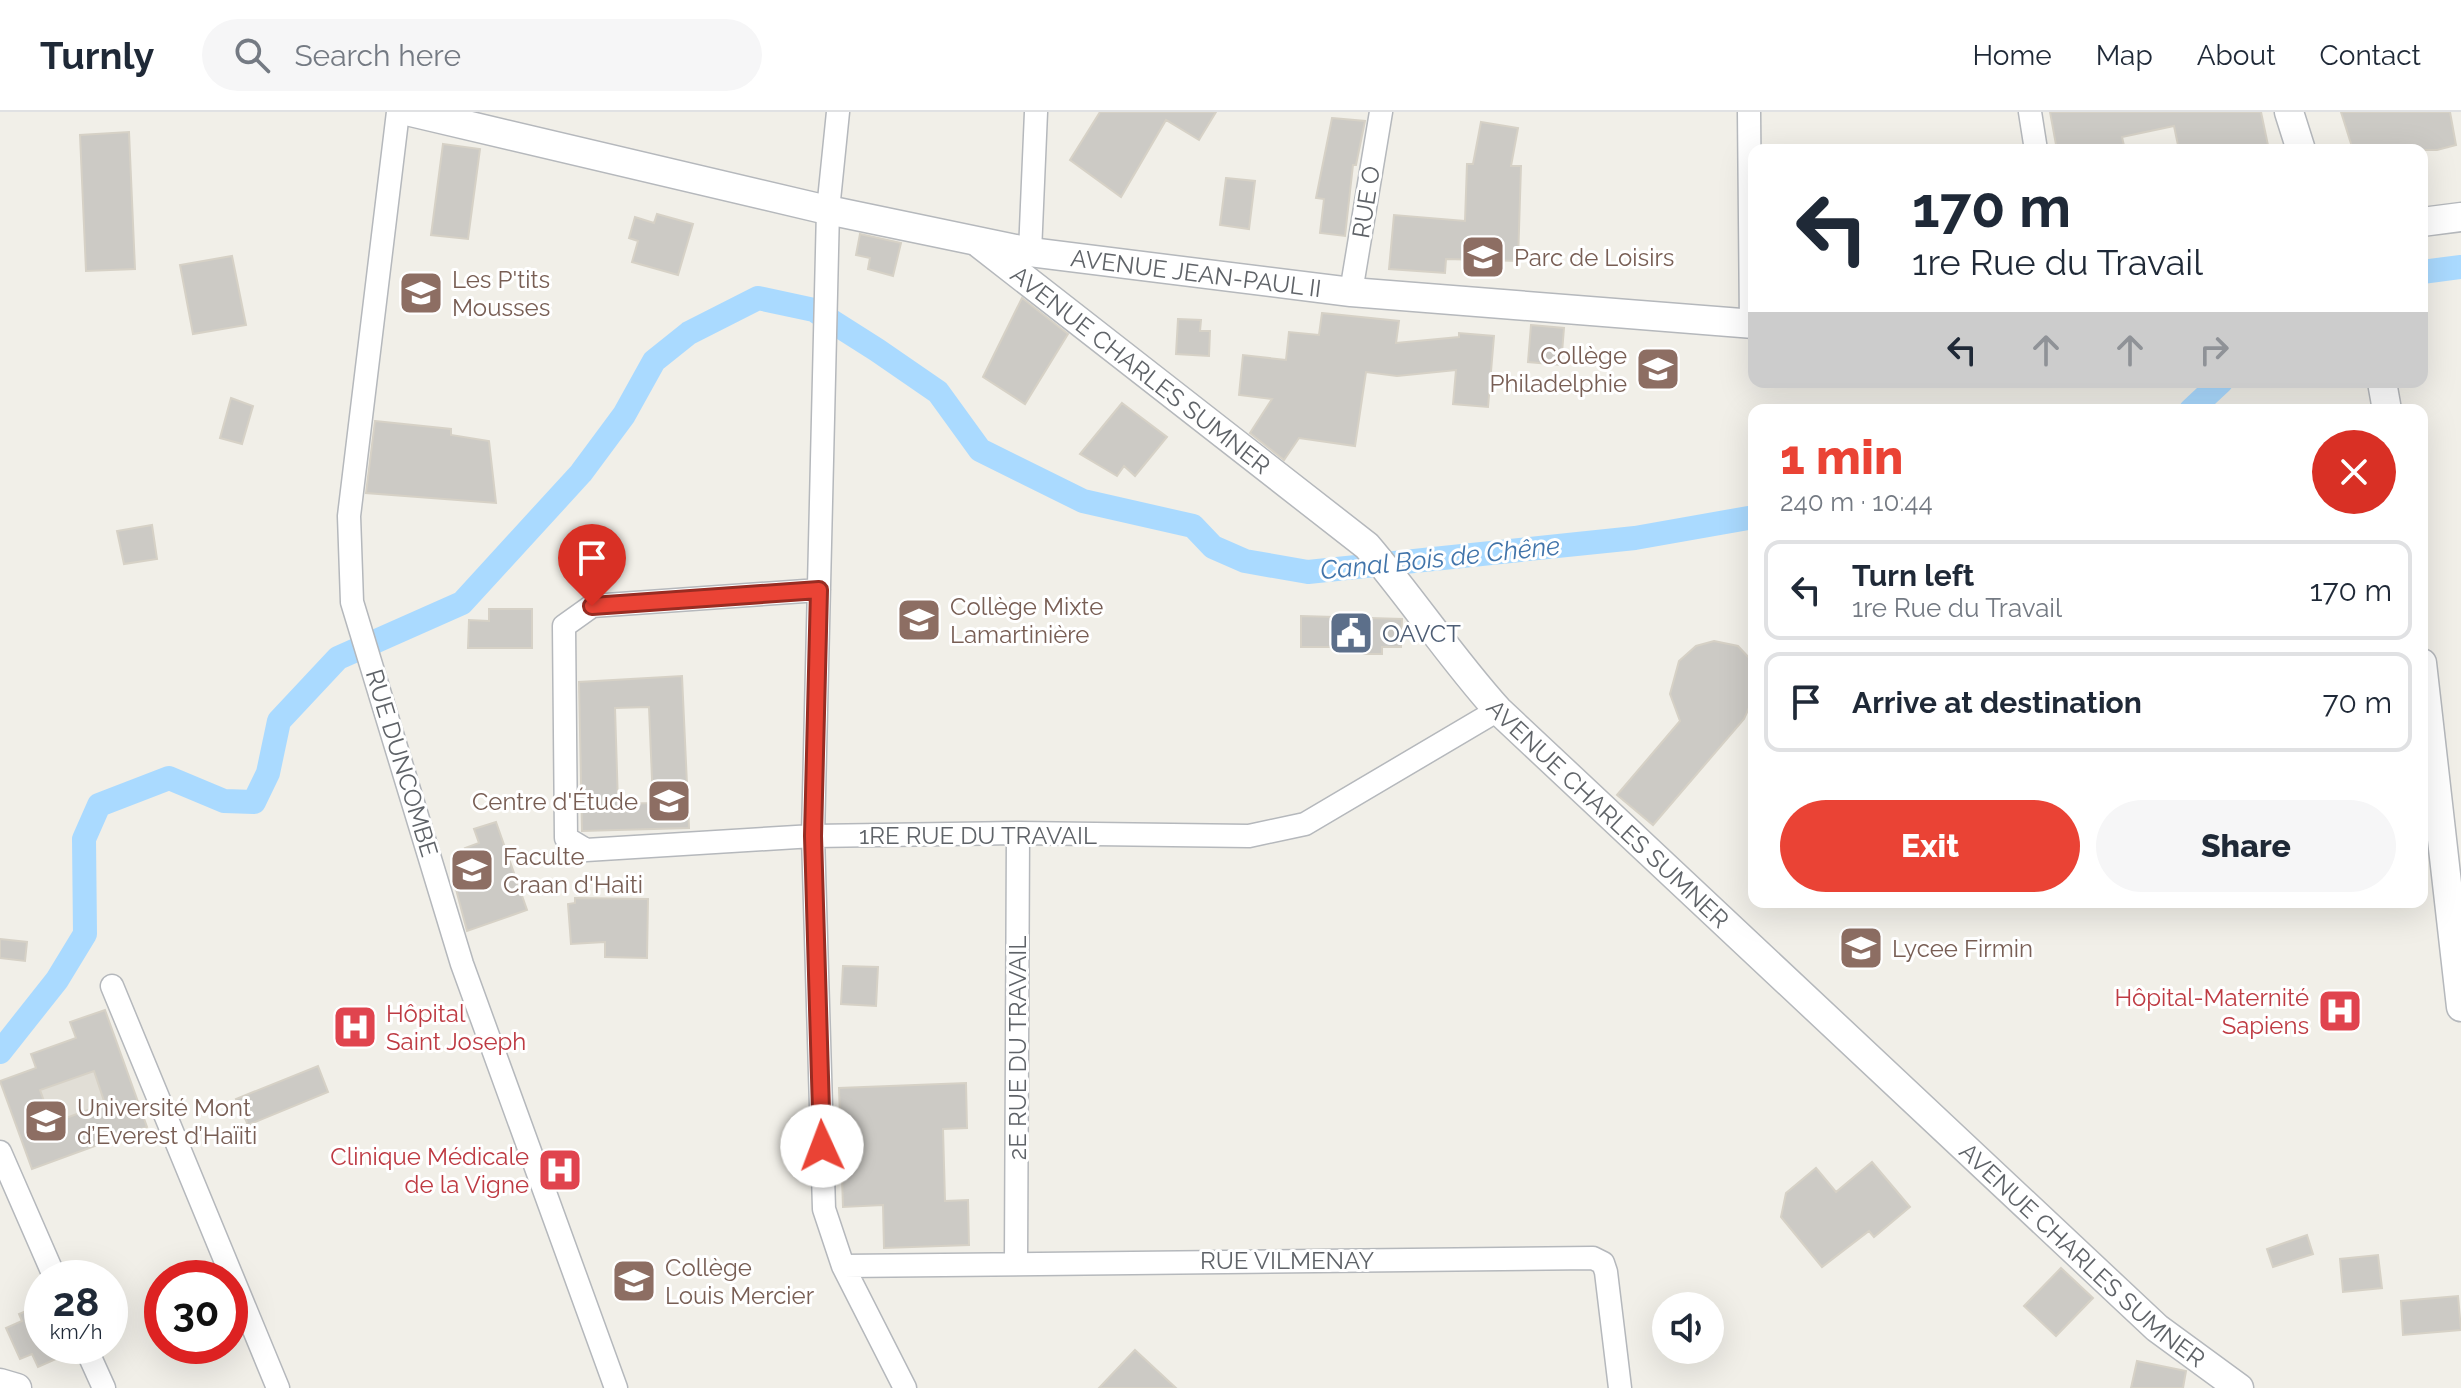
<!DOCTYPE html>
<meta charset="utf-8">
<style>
:root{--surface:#fff;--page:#f6f6f7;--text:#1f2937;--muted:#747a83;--line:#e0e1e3;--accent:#ea4335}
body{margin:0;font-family:Raleway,sans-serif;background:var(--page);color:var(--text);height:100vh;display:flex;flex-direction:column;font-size:30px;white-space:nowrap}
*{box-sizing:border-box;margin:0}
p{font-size:26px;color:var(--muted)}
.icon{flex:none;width:44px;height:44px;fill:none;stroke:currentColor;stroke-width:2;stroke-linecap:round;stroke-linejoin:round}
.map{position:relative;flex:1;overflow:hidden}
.details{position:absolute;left:1748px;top:292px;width:680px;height:504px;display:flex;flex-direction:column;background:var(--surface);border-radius:16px;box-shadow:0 8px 32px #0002}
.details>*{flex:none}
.hud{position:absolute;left:1748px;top:32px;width:680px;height:244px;border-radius:16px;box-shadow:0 8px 32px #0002;background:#fff;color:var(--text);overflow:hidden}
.controls{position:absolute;left:1652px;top:1180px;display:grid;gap:16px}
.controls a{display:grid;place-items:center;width:72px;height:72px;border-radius:50%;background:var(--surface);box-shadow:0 8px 32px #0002;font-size:40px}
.speed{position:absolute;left:24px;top:1148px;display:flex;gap:16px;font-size:40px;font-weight:700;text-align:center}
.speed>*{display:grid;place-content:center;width:104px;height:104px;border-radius:50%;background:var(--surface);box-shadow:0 8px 32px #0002;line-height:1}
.speed small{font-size:20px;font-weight:400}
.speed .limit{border:12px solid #d22;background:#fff;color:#111}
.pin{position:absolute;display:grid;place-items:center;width:68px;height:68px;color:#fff;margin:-82px -34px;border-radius:50% 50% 50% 0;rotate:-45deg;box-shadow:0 0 8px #0007}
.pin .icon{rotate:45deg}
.me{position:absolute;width:88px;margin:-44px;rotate:358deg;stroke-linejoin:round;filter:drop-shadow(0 0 6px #0008)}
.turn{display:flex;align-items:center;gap:28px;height:168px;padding:0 32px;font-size:36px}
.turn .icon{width:104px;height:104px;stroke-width:2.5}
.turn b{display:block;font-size:56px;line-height:68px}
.lanes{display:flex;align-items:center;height:76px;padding:0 32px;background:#0003;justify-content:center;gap:40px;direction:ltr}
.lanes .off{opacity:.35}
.round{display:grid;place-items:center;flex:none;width:84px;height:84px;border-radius:42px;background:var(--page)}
.overview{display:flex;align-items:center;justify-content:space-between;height:136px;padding:0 32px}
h1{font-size:48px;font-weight:800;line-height:60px;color:var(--accent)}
.button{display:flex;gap:16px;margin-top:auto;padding:16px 32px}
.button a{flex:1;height:92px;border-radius:48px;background:var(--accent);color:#fff;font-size:32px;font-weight:800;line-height:92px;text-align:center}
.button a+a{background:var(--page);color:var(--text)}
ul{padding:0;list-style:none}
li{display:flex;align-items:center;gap:24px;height:100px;margin:0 16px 12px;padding:0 16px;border:4px solid var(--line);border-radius:16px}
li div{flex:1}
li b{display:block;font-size:30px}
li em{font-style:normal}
header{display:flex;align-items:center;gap:48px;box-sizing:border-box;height:112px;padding:0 40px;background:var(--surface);border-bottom:2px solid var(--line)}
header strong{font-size:38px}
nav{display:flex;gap:44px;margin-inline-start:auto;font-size:28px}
.search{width:560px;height:72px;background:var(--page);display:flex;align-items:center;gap:20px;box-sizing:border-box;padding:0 28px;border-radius:44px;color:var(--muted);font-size:30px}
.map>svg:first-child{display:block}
.education{fill:#e1ded6}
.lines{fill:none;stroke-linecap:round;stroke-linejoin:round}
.canal{stroke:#aadaff;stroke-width:24}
.building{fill:#cccac5;stroke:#d6d1c6;stroke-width:2;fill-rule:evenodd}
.minor-casing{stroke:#b5b8bc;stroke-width:25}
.tertiary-casing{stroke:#b5b8bc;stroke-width:31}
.minor{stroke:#fff;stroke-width:22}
.tertiary{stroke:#fff;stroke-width:28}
.route-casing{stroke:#982c22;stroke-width:20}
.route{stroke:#ea4335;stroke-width:14}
.labels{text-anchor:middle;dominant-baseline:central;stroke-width:6;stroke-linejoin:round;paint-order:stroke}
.street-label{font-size:24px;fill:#5f6368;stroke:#fff}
.education-label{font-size:24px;fill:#785e54;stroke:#fff;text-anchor:start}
.service-label{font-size:24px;fill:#4e5e75;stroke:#fff;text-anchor:start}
.health-label{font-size:24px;fill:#be3a42;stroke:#fff;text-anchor:end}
.water-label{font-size:26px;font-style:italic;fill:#4174aa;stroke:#fff}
</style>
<header>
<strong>Turnly</strong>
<div class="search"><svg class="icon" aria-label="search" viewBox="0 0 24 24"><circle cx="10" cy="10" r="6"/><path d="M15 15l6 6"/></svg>Search here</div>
<nav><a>Home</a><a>Map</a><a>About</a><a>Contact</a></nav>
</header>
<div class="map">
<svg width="2461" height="1276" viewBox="0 0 2461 1276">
<rect width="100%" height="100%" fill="#f1efe8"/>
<path class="education" d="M105 898 147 1015 32 1057 0 969 36 957 31 942 76 926 70 910Z"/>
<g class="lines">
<path class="canal" d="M2422 160 2461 155
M2191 298 2221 270
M0 940 57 868 85 822 84 727 99 693 169 666 224 689 254 690 268 661 279 609 338 546 462 491 581 361 624 303 654 249 689 221 758 186 814 198 877 238 938 280 980 338 1083 389 1193 414 1213 435 1245 449 1308 460 1635 426 1754 405"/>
</g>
<path class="building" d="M1100 0H1216L1199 28 1166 8 1121 85 1070 48Z
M2050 0H2261L2269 38H2179L2174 14 2122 25 2125 38H2057Z
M2341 0H2450L2456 33 2437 38H2353Z
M1332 6 1365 9 1356 53H1353L1345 124 1320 121 1324 87 1316 86Z
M1481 10 1518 16 1511 54H1521L1518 149 1446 147 1445 161 1389 157 1394 103 1465 109 1467 52H1473Z
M129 20 135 157 86 159 80 23Z
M443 32 480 37 468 127 431 123Z
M1226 66 1255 69 1249 117 1220 113Z
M657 102 693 112 678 163 632 150 638 129 629 126 635 105 654 111Z
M860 122 901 131 893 164 868 157 870 146 856 143Z
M232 144 246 213 193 222 180 153Z
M1022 186 1068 222 1025 292 983 265Z
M1322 201 1399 209 1396 231 1459 225V221L1494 224 1488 295 1453 292 1456 258 1397 264 1366 260 1355 334 1299 326 1284 348 1250 321 1272 287 1239 283 1243 243 1286 248 1289 220 1319 223Z
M1178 207 1201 208 1200 219H1210L1209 244 1176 242Z
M1531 213 1564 216 1561 253 1528 250Z
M231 286 253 294 242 332 220 326Z
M1122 291 1167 325 1135 364 1124 354 1117 364 1080 342Z
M375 309 451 317V323L489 329 496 391 366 381Z
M152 413 157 447 124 452 117 419Z
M489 497H532V536H468L469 508 489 509Z
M1301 504 1402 507 1401 535H1382V542H1340L1339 535H1301Z
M1714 529 1738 534 1752 549 1753 587 1744 607 1653 713 1617 683 1680 609 1670 582 1679 549 1696 534Z
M682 564 689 716 582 719 579 570ZM649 595 653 691 618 692 615 596Z
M496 710 527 798 467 819 452 762 472 755 465 736 479 731 474 717Z
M575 786 648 787 647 846 605 845V830L571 832 568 792 575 791Z
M0 827 27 830 25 849 0 846Z
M843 854 878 855 876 894 841 892Z
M105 898 147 1015 32 1057 0 969 36 956 31 942 76 926 70 910ZM94 959 105 992 52 1011 40 978Z
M318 954 328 980 248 1013 236 987Z
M966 971 967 1016 943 1017 945 1089 968 1088 969 1133 884 1136 883 1093 843 1095 839 976Z
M1872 1050 1910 1095 1874 1125 1869 1119 1822 1155 1781 1105 1786 1081 1816 1056 1836 1080Z
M2307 1123 2313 1142 2273 1155 2267 1137Z
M2378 1143 2382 1176 2343 1180 2340 1147Z
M2061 1156 2093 1186 2056 1224 2024 1194Z
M2458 1184 2461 1218 2403 1223 2401 1189Z
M42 1192V1234H71L72 1240 38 1255 32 1242 20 1247 6 1216 22 1209 19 1202Z
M1135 1238 1176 1276H1099Z
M2137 1249 2186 1259 2183 1276H2131Z"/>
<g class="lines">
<g class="minor-casing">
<path id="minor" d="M398 0 349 404 352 490 462 852 616 1276
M838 0 828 98 813 724 824 1097 843 1154 905 1276
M1749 0 1751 213
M2030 0 2036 38
M1030 140 1036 0
M1351 180 1381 0
M819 478 592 494 564 514 566 726 586 738 813 724 1018 721 1249 724 1305 712 1498 598
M112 874 278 1276
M0 1040 55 1166
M1016 1150 1018 721
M843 1154 1593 1146 1603 1151 1606 1160 1620 1276
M85 1234 104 1276"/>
</g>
<g class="tertiary-casing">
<g id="tertiary">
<path id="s1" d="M411 0 823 97 1030 140 1351 180 1754 212"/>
<path d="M2289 0 2301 38"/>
<path d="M2422 110 2461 105"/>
<path id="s2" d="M980 132 1367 434C1413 488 1451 546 1498 598L2157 1216 2239 1276"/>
<path d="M2382 270 2387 298"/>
<path d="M2422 551 2461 895"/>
<path d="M0 1271 17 1276"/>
</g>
</g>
<use href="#minor" class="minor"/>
<use href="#tertiary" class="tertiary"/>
</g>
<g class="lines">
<g class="route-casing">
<path id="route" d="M592 494 819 478 813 724 822 1034"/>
</g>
<use href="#route" class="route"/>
</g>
<defs>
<g id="school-square" transform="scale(2.3)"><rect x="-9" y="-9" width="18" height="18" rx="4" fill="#8d6e63" stroke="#fff"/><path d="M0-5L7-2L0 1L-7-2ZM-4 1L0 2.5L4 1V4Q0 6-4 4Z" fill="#fff"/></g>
<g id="civic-square" transform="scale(2.3)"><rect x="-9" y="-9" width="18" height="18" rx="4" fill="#5c6f8a" stroke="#fff"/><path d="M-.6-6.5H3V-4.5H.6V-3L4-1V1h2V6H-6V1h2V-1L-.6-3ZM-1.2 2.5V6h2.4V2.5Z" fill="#fff"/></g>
<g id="university-square" transform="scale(2.3)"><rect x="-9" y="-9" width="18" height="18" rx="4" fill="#8d6e63" stroke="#fff"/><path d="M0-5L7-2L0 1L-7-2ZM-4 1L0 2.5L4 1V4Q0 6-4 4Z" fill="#fff"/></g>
<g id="hospital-square" transform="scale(2.3)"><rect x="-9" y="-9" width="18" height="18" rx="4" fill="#e0444e" stroke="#fff"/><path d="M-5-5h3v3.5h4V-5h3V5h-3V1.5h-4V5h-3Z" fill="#fff"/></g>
</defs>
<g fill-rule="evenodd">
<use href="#school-square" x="1483" y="145"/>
<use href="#school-square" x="421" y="181"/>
<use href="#school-square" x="1658" y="257"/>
<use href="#school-square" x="919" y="508"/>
<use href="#civic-square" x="1351" y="521"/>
<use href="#school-square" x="669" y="689"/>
<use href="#university-square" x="472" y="758"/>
<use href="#school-square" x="1861" y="836"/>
<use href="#hospital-square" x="2340" y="899"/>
<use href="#hospital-square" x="355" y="915"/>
<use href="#university-square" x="46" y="1009"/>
<use href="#hospital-square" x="560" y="1058"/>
<use href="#school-square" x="634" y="1169"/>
</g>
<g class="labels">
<g class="street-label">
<text transform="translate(1366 90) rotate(-81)">RUE O</text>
<text stroke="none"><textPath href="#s1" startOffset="802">AVENUE JEAN-PAUL II</textPath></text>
<text stroke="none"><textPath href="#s2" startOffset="204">AVENUE CHARLES SUMNER</textPath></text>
<text transform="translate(402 651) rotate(73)">RUE DUNCOMBE</text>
<text stroke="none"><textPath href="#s2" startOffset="852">AVENUE CHARLES SUMNER</textPath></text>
<text x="978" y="723">1RE RUE DU TRAVAIL</text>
<text transform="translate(1017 936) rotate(-90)">2E RUE DU TRAVAIL</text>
<text stroke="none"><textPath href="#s2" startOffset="1500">AVENUE CHARLES SUMNER</textPath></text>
<text x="1287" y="1148">RUE VILMENAY</text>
</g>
<g class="education-label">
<text x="1514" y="145">Parc de Loisirs</text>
<text x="452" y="167">Les P'tits<tspan x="452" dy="28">Mousses</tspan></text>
<text x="1627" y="243" text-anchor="end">Collège<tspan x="1627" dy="28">Philadelphie</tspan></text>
<text x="950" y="494">Collège Mixte<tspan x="950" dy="28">Lamartinière</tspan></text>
<text x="638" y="689" text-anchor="end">Centre d'Étude</text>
<text x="503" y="744">Faculte<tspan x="503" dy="28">Craan d'Haiti</tspan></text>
<text x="1892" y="836">Lycee Firmin</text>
<text x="77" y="995">Université Mont<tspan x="77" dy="28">d’Everest d’Haïiti</tspan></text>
<text x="665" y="1155">Collège<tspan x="665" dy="28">Louis Mercier</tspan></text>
</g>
<g class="service-label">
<text x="1382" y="521">OAVCT</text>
</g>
<g class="health-label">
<text x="2309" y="885">Hôpital-Maternité<tspan x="2309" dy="28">Sapiens</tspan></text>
<text x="386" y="901" text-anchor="start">Hôpital<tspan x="386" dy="28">Saint Joseph</tspan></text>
<text x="529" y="1044">Clinique Médicale<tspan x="529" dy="28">de la Vigne</tspan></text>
</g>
<g class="water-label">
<text transform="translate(1440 446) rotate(-6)">Canal Bois de Chêne</text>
</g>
</g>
</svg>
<div class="controls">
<a><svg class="icon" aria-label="sound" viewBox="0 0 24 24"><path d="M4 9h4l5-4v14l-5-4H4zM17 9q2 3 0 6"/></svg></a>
</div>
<div class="speed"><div>28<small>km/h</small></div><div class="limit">30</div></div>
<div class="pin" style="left:592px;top:494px;background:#d93025"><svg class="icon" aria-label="arrive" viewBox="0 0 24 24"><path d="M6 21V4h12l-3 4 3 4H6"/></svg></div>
<svg class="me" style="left:822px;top:1034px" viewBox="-20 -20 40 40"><circle r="19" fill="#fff"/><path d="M0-13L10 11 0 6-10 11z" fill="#ea4335"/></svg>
<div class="hud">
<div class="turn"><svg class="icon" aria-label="left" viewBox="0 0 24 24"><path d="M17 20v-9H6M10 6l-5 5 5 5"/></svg><div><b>170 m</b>1re Rue du Travail</div></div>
<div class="lanes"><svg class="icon" aria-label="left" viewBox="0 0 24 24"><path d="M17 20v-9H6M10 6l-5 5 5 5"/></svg><svg class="icon off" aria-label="ahead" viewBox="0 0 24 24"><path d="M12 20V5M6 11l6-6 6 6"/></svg><svg class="icon off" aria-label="ahead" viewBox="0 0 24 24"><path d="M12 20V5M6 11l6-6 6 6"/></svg><svg class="icon off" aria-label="right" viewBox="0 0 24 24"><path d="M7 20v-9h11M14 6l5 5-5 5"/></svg></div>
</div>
<section class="details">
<div class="overview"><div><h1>1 min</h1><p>240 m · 10:44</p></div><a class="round" style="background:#d93025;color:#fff"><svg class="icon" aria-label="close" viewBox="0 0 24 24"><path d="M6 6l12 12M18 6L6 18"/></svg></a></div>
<ul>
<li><svg class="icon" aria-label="left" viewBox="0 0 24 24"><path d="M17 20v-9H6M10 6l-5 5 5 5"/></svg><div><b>Turn left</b><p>1re Rue du Travail</p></div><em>170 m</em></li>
<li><svg class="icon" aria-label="arrive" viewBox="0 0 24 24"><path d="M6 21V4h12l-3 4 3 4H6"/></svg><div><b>Arrive at destination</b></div><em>70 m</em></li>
</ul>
<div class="button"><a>Exit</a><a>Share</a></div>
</section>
</div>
